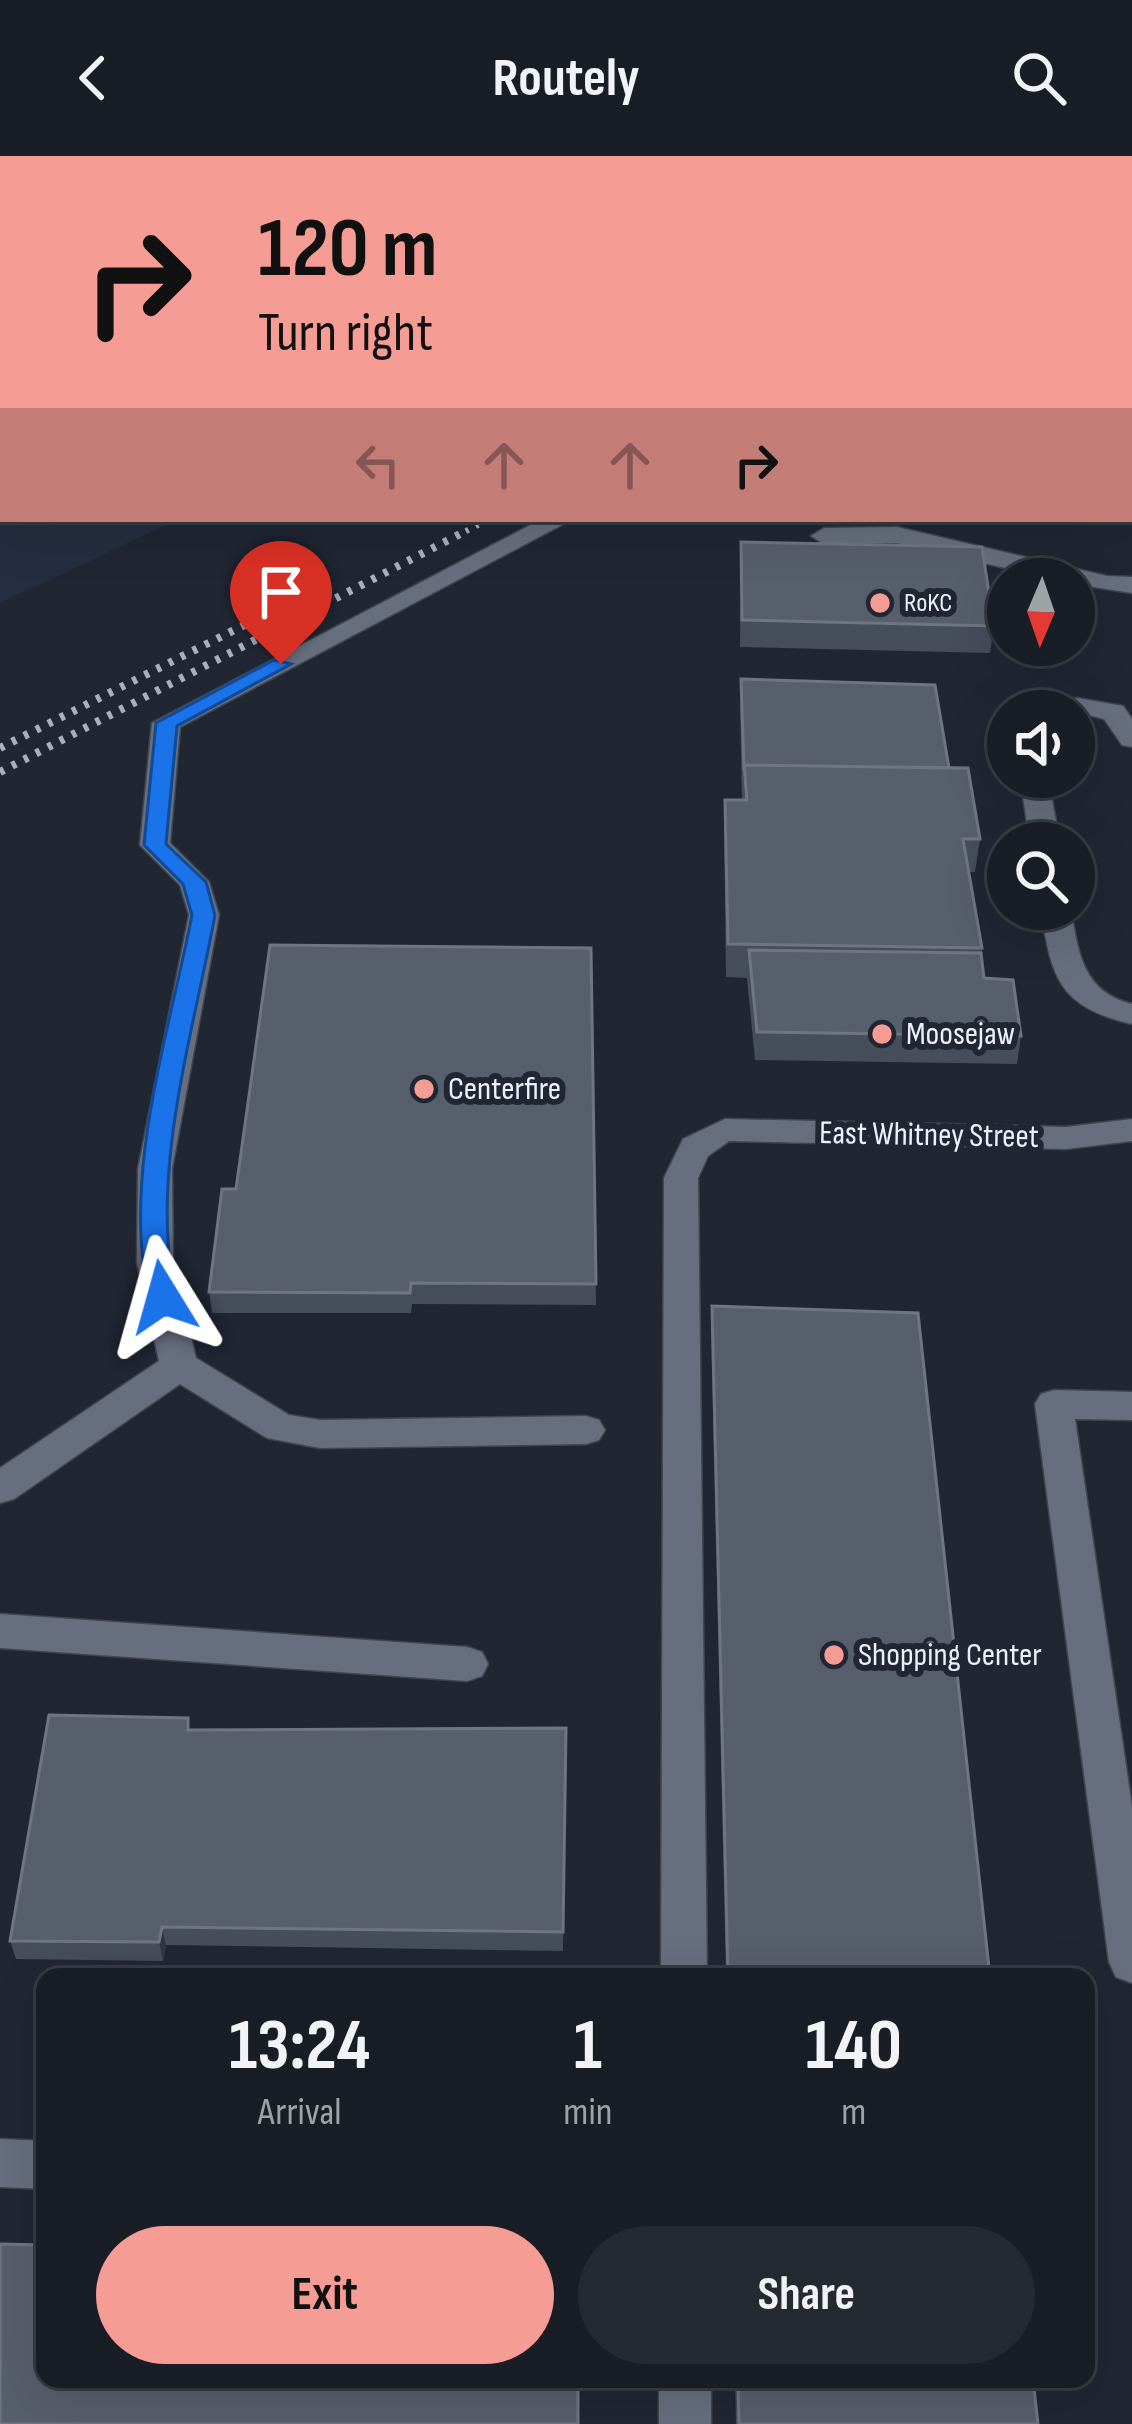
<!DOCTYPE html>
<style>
:root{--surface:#181d26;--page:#252a32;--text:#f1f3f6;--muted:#9fa2a7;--line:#363b43;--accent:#f59c95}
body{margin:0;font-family:"Sofia Sans Condensed",sans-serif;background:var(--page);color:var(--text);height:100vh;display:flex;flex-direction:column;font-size:45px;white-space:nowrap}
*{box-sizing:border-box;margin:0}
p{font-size:39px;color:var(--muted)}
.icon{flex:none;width:66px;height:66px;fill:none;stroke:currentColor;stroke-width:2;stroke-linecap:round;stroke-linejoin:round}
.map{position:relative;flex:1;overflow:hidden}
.details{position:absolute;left:36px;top:1812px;width:1059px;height:420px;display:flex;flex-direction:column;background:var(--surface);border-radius:24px;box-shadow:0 12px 48px #0002,0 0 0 3px var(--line)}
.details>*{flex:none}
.hud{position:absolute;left:0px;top:0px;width:1134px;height:366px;box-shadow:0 12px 48px #0002,0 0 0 3px var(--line);background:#f59c95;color:#111;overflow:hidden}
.needle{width:78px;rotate:182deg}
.buttons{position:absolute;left:987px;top:402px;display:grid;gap:24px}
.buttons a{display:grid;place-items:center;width:108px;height:108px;border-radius:50%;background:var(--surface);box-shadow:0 12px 48px #0002,0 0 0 3px var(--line);font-size:60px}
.pin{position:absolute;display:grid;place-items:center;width:102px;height:102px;color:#fff;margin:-123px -51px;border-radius:50% 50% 50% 0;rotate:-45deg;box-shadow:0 0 12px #0007}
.pin .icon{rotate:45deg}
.me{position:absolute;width:132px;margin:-66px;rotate:352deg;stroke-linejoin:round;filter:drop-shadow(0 0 9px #0008)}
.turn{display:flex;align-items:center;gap:42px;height:252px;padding:0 60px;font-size:54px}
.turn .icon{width:156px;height:156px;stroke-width:2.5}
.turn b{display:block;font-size:84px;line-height:102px}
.lanes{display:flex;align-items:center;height:114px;padding:0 60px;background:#0003;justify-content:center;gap:60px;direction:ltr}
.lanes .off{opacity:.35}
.eta{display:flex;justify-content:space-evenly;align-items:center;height:204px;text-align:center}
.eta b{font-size:72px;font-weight:700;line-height:84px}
.primary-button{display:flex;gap:24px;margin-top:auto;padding:24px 60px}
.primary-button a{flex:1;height:138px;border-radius:72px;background:var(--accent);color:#111;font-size:48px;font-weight:700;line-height:138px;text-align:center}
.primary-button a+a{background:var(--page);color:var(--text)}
header{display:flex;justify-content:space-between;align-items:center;height:156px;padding:0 60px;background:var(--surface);font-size:54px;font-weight:700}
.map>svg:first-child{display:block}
.built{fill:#252e40}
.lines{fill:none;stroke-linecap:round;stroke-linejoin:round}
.minor-casing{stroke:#404550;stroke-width:3}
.minor{fill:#676f7e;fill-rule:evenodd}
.rail-far1{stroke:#aaafb9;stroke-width:6;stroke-dasharray:3 8;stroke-linecap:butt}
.rail{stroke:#aaafb9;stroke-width:8;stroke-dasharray:4.5 9;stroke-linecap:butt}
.wall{fill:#464d5b}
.shaded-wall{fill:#303744}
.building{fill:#585f6c;stroke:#6f7682;stroke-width:3}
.route{fill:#1a73e8;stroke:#114b97;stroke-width:3}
.poi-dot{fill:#f59c95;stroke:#202733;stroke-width:4.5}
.labels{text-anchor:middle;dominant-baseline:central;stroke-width:12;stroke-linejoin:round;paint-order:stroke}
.far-poi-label{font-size:27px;fill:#ecf0f9;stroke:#202733;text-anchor:start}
.poi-label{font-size:33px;fill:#ecf0f9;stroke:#202733;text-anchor:start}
.street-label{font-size:33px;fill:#ecf0f9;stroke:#202733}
</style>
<header><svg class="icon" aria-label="back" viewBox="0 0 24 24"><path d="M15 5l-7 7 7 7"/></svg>Routely<svg class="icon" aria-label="search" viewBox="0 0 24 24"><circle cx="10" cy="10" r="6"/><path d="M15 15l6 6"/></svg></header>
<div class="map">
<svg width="1132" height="2268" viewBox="0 0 1132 2268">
<rect width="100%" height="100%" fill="#202733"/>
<path class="built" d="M0 0H296L3 3V363H179L0 447Z"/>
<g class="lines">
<g class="minor-casing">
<path id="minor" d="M1131 60H1132V72H1131Z
M542 363H573L180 571 170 687 209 726 219 759 172 1013 173 1107 196 1202 289 1259 320 1264 586 1260 599 1264 605 1274 599 1284 586 1288 320 1292 267 1282 180 1228 14 1343 0 1347V1312L159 1205 137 1107 138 1013 189 759 180 729 140 689 152 567Z
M897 371 1107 420 1132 421V437L1074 428V423H1053L897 387 824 388 811 380 824 372Z
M1077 542 1123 550 1132 563V591L1122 589 1104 563 1074 555H1022L1036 547Z
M1020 621H1048L1060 687H1030Z
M1041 753H1071C1078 797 1083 836 1132 848V868C1059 851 1051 822 1041 753Z
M725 963 1066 971 1132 963V985L1066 993 729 985 708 1000 698 1022 707 1821H661L664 1022 683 983Z
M1054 1234 1132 1236V1264L1075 1263 1132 1651V1827L1116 1821 1109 1806 1035 1248 1041 1238Z
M0 1458 467 1491 482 1496 488 1508 482 1520 467 1525 0 1492Z
M0 1983 45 1985V2033L0 2031Z
M659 2223H711V2268H659Z"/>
</g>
<use href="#minor" class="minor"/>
<path class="rail-far1" d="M456 380 490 363"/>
<path class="rail" d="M0 592 290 446
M0 616 462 377"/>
</g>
<path class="wall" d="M0 22H3V174H0Z
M741 386 994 470 990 497 740 491Z
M741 523 949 612 980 683 975 716H969L982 792 984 822 1021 880 1017 908 755 904 747 822 726 821 724 677 725 644H742L740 550Z
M591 792 596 1149 412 1148 411 1157H212L209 1136 236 1033Z
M712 1150 990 1821H726L711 1170Z
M566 1572 563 1795 166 1789 163 1805 16 1803 10 1785 190 1574Z
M735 2223H1033L1038 2268H736Z"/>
<path class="shaded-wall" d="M162 1771 166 1789 163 1805 159 1786Z"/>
<path class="building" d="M0 22H3V156H0Z
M741 386 982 391 994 470 742 464Z
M741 523 935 529 949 612 744 609V614Z
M744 609 968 612 980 683H963L982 792 728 788 725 644H747Z
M270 789 591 792 596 1128 411 1127 410 1137 209 1136 222 1033H236Z
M749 794 981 797 984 822 1013 824 1021 880 757 876Z
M712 1150 918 1157 990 1821H728Z
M49 1559 188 1562V1574L566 1572 563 1776 162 1771 159 1786 10 1785Z
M0 2088 45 2089V2223H578V2268H0Z
M738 2223H1033L1038 2268H739Z"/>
<path class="route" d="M274 504 291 508 177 570 166 688 206 726 215 759C193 878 148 1022 176 1141L163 1151 149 1141C121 1021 169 878 192 759L183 728 144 689 156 567Z"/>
<g class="poi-dot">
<circle cx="880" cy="447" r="12"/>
<circle cx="882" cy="878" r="12"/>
<circle cx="424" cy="933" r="12"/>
<circle cx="834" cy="1499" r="12"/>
</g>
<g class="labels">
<g class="far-poi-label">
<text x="904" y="447">RoKC</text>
</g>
<g class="poi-label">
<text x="906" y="878">Moosejaw</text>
<text x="448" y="933">Centerfire</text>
<text x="858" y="1499">Shopping Center</text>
</g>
<g class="street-label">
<text transform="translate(929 979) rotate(1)">East Whitney Street</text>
</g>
</g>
</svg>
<div class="buttons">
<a><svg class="needle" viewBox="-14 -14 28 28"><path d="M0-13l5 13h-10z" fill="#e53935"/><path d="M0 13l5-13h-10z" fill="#9fa2a7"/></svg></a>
<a><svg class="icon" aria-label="sound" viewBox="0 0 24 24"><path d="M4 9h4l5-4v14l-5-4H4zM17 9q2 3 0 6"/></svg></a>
<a><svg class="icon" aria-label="search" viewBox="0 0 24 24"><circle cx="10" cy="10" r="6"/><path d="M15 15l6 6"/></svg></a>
</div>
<div class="pin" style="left:281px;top:508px;background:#d93025"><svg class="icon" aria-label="arrive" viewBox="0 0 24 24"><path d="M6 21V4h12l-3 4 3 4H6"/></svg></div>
<svg class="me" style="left:163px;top:1141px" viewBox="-20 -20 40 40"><path d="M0-17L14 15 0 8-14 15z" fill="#1a73e8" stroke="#fff" stroke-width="4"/></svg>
<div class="hud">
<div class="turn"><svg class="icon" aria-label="right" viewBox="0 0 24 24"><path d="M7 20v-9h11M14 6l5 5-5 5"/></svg><div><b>120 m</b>Turn right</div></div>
<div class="lanes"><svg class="icon off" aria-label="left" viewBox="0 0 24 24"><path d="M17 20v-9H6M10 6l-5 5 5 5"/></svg><svg class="icon off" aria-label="ahead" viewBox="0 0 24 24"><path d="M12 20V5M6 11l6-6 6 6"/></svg><svg class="icon off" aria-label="ahead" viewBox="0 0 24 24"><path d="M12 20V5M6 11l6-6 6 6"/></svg><svg class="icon" aria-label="right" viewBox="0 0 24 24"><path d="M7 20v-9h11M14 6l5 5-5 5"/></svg></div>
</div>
<section class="details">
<div class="eta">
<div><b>13:24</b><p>Arrival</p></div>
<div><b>1</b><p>min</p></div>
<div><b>140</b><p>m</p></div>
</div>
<div class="primary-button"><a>Exit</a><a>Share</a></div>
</section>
</div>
